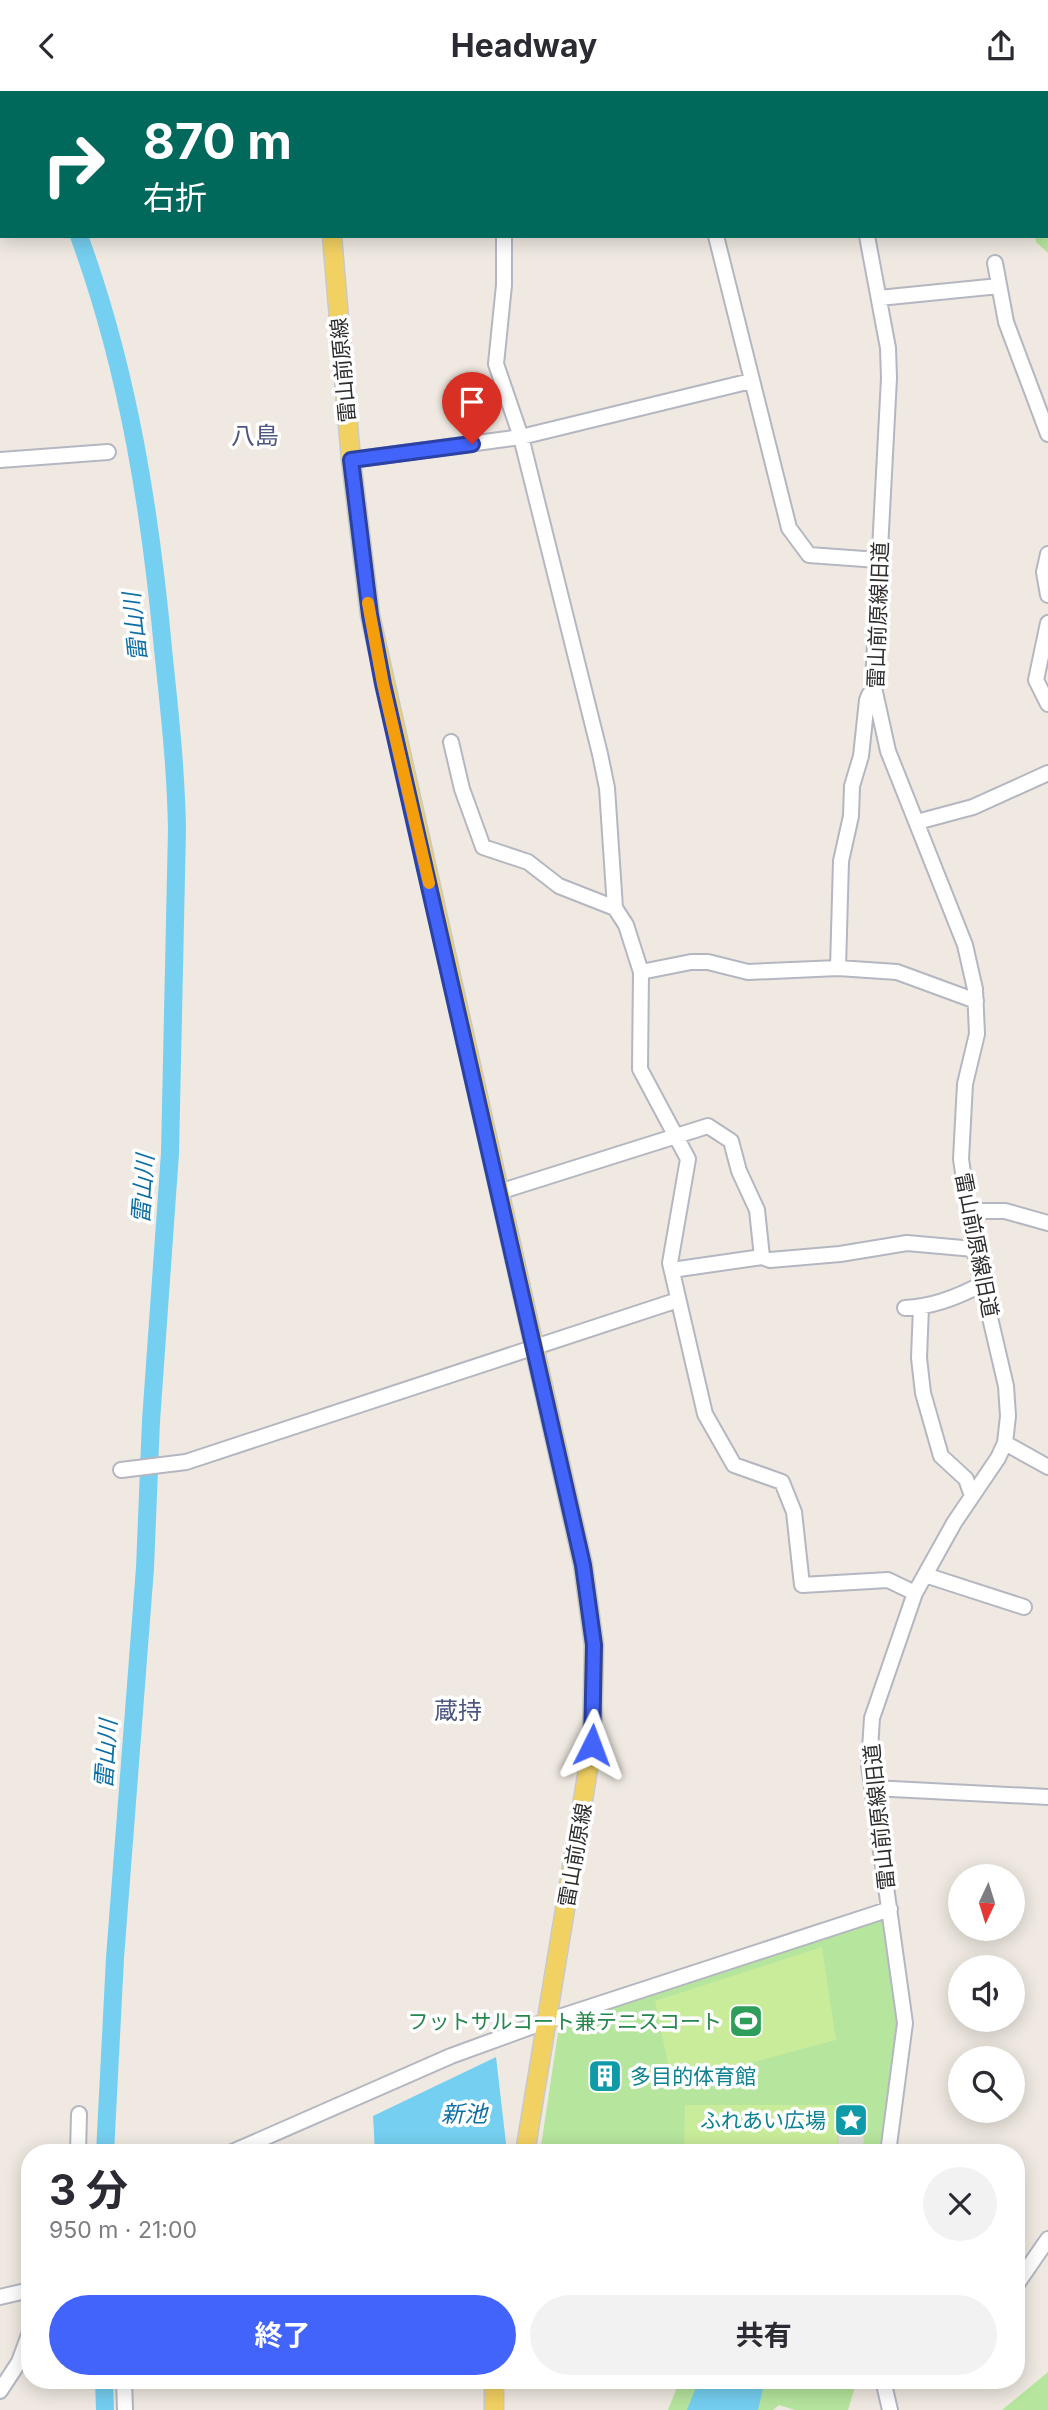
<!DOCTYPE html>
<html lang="ja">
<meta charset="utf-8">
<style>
:root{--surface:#fff;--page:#f2f2f3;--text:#2b2b33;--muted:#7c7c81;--accent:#4264fb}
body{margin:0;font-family:Inter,"Noto Sans JP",sans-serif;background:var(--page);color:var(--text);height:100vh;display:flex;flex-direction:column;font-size:26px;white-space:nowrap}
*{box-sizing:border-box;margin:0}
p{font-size:23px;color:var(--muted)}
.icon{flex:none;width:38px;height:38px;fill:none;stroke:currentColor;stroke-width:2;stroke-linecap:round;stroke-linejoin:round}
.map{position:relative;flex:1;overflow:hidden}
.details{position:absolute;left:21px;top:2053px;width:1004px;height:245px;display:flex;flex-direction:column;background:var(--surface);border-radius:28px;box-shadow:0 4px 18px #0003}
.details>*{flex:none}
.top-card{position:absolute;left:0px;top:0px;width:1048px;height:147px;box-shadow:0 4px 18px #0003;background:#00695c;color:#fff;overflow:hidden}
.needle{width:46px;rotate:184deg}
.fabs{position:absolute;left:948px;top:1773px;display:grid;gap:14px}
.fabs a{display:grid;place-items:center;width:77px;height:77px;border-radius:50%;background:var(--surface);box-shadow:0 4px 18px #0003;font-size:35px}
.pin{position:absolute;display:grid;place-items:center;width:60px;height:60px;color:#fff;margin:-72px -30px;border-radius:50% 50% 50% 0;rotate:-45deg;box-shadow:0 0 7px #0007}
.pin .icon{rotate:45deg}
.me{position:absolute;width:77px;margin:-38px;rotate:3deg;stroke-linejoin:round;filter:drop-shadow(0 0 5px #0008)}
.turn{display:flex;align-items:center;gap:24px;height:147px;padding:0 28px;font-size:32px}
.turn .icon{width:91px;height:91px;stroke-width:2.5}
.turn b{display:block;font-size:49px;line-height:60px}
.round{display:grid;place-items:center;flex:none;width:74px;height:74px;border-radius:37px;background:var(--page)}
.overview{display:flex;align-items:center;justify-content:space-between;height:119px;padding:0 28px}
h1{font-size:42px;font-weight:700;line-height:52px}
.action{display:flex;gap:14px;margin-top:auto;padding:14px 28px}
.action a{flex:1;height:80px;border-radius:42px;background:var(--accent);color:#fff;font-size:28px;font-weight:700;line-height:80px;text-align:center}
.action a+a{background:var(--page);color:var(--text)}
header{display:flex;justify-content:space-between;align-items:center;height:91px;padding:0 28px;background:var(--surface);font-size:32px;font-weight:700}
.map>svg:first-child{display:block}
.green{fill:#b6e59e}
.pitch{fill:#c9ec9a}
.plaza{fill:#dfdcd8}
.water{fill:#75cff0}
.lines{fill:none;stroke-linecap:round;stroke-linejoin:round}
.river{stroke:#75cff0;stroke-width:18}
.minor-casing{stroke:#b4b7c1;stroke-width:18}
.major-casing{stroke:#c9c9c9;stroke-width:21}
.minor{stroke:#fff;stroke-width:14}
.major{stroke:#f2d163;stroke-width:18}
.route-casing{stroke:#2b41a3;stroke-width:18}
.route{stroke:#4264fb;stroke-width:12}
.slow{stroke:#f59e0b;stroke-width:12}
.labels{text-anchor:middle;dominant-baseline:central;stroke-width:7;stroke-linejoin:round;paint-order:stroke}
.street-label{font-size:21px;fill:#2e2e2e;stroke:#fff}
.leisure-label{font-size:21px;fill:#27864d;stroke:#fff;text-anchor:end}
.culture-label{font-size:21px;fill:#0d838f;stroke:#fff;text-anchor:start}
.water-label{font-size:23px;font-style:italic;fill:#0d6fa3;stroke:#fff}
.quarter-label{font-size:24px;fill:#4d5680;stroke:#fff}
</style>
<header><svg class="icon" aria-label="back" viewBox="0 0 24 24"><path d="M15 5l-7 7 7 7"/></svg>Headway<svg class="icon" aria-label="share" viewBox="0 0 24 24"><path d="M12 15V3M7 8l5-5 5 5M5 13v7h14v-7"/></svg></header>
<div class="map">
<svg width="1048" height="2319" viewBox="0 0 1048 2319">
<rect width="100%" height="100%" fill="#efe9e1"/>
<path class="green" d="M908 0H1048V5L1046 2Z
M1048 74V162L1036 151 1035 145H1046Z
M884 1828 902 1933 885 2061 540 2062 559 1935Z
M1048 2281V2319H1002Z
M680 2289H857L848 2319H795L779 2314 773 2319H668Z"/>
<path class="pitch" d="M822 1856 836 1949 672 1993 655 1910Z
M685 2014H838L837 2061H684Z"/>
<path class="plaza" d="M839 2014 865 2015 863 2061H838Z"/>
<path class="water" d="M496 1966 507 2061H375L373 2025Z
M699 2289H765L758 2319H687Z"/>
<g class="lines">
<path class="river" d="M24 0 25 2
M79 145C129 281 151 424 164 568 170 624 176 681 177 738L170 1062 151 1330 145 1477 115 1867 105 2062
M104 2289 105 2319"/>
<g class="minor-casing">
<path id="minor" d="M494 0 495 2
M675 0V2
M839 0V2
M168 2 171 0
M0 63H2
M504 145V194L496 273 521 346 600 663 607 697 615 817
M716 145 789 437 809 464 878 469
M867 145 888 257 889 287 873 592 888 660 965 854 975 898 977 943 965 993 961 1068 974 1158 1006 1295 1008 1325 1005 1352 998 1367 954 1432 915 1502 872 1627 869 1674 905 1932 888 2062
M995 172 1006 231 1048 343
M879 207 999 195
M0 369 108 361
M351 369 521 346 751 290
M1048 463 1044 481 1048 504
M1048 532 1036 589 1048 613
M451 651 462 698 483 756 528 771 559 795 615 817 626 834 641 881 640 978 688 1068 670 1172 705 1323 734 1374 782 1391 794 1421 802 1494 888 1489 915 1502
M917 731 973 716 1048 682
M838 877 841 770 851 725 852 695 861 665 867 609 869 604H875
M641 881 691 871H708L748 881 838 877 897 881 976 910
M499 1101 708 1035 731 1050 739 1080 757 1119 762 1166 770 1169 840 1163 907 1152 974 1158
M970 1120H1005L1048 1132
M672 1179 762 1166
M921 1216 919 1267 923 1302 941 1365 966 1388 972 1405
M905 1217C933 1216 958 1206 982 1193
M1005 1352 1048 1376
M121 1379 186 1371 678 1209
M925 1484 1024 1516
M873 1697 1048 1706
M78 2062 79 2023
M230 2062 451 1965 547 1930 890 1818
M1017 2193 1048 2148
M0 2206 30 2199
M124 2289 125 2319
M883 2289 890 2319
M0 2300 19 2271 30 2241"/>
</g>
<g class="major-casing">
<path id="major" d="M316 2V0
M332 145 351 369 370 524 583 1474 594 1554 592 1654 525 2062
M494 2289V2319"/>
</g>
<use href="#minor" class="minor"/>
<use href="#major" class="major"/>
</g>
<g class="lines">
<g class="route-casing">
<path id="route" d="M472 353 351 369 370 524 383 593 583 1474 594 1554 592 1654"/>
</g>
<use href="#route" class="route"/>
<path class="slow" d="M368 512 383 593 429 792"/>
</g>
<defs>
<g id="stadium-square" transform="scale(1.75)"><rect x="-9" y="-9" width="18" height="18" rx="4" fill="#2e9e5b" stroke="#fff"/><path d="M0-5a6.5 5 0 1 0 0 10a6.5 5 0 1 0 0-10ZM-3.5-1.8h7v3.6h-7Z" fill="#fff"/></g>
<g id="building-square" transform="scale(1.75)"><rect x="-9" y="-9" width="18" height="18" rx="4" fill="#0f9aa8" stroke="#fff"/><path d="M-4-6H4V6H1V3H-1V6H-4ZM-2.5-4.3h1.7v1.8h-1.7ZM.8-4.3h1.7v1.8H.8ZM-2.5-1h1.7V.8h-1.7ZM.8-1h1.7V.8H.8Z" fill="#fff"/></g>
<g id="sight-square" transform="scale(1.75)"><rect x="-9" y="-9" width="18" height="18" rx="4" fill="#0f9aa8" stroke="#fff"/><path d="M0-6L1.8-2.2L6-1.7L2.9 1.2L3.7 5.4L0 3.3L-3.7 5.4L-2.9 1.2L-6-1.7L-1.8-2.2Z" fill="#fff"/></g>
</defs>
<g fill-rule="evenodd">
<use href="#stadium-square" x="746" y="1930"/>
<use href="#building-square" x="605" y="1985"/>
<use href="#sight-square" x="851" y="2029"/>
</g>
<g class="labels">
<g class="street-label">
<text transform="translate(343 279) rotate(-95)">雷山前原線</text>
<text transform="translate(878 524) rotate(-88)">雷山前原線旧道</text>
<text transform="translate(977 1154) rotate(79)">雷山前原線旧道</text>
<text transform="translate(879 1726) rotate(-96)">雷山前原線旧道</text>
<text transform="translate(575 1764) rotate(-80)">雷山前原線</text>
</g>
<g class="leisure-label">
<text x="722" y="1930">フットサルコート兼テニスコート</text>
</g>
<g class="culture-label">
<text x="630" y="1985">多目的体育館</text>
<text x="826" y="2029" text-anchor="end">ふれあい広場</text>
</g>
<g class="water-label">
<text transform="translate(135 536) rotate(-96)">雷山川</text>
<text transform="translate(143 1098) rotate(-86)">雷山川</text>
<text transform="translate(106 1663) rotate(-86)">雷山川</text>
<text x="464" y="2023">新池</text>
</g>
<g class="quarter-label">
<text x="255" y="344">八島</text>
<text x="458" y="1619">蔵持</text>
</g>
</g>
</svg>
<div class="fabs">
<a><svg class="needle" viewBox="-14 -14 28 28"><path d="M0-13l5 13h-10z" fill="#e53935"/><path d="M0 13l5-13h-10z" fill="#7c7c81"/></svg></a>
<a><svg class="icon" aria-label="sound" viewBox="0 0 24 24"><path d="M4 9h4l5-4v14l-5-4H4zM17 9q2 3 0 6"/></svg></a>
<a><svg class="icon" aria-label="search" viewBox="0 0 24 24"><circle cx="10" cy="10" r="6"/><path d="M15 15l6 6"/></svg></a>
</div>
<div class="pin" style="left:472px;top:353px;background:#d93025"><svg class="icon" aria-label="arrive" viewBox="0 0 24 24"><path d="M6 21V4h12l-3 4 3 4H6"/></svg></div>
<svg class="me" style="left:592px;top:1654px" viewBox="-20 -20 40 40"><path d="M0-17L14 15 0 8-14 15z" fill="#4264fb" stroke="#fff" stroke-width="4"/></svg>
<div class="top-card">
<div class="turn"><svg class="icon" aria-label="right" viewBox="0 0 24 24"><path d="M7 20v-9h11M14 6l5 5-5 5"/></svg><div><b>870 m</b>右折</div></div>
</div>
<section class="details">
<div class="overview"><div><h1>3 分</h1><p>950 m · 21:00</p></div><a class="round"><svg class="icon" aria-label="close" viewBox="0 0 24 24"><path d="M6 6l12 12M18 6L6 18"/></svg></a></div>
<div class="action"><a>終了</a><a>共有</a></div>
</section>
</div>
